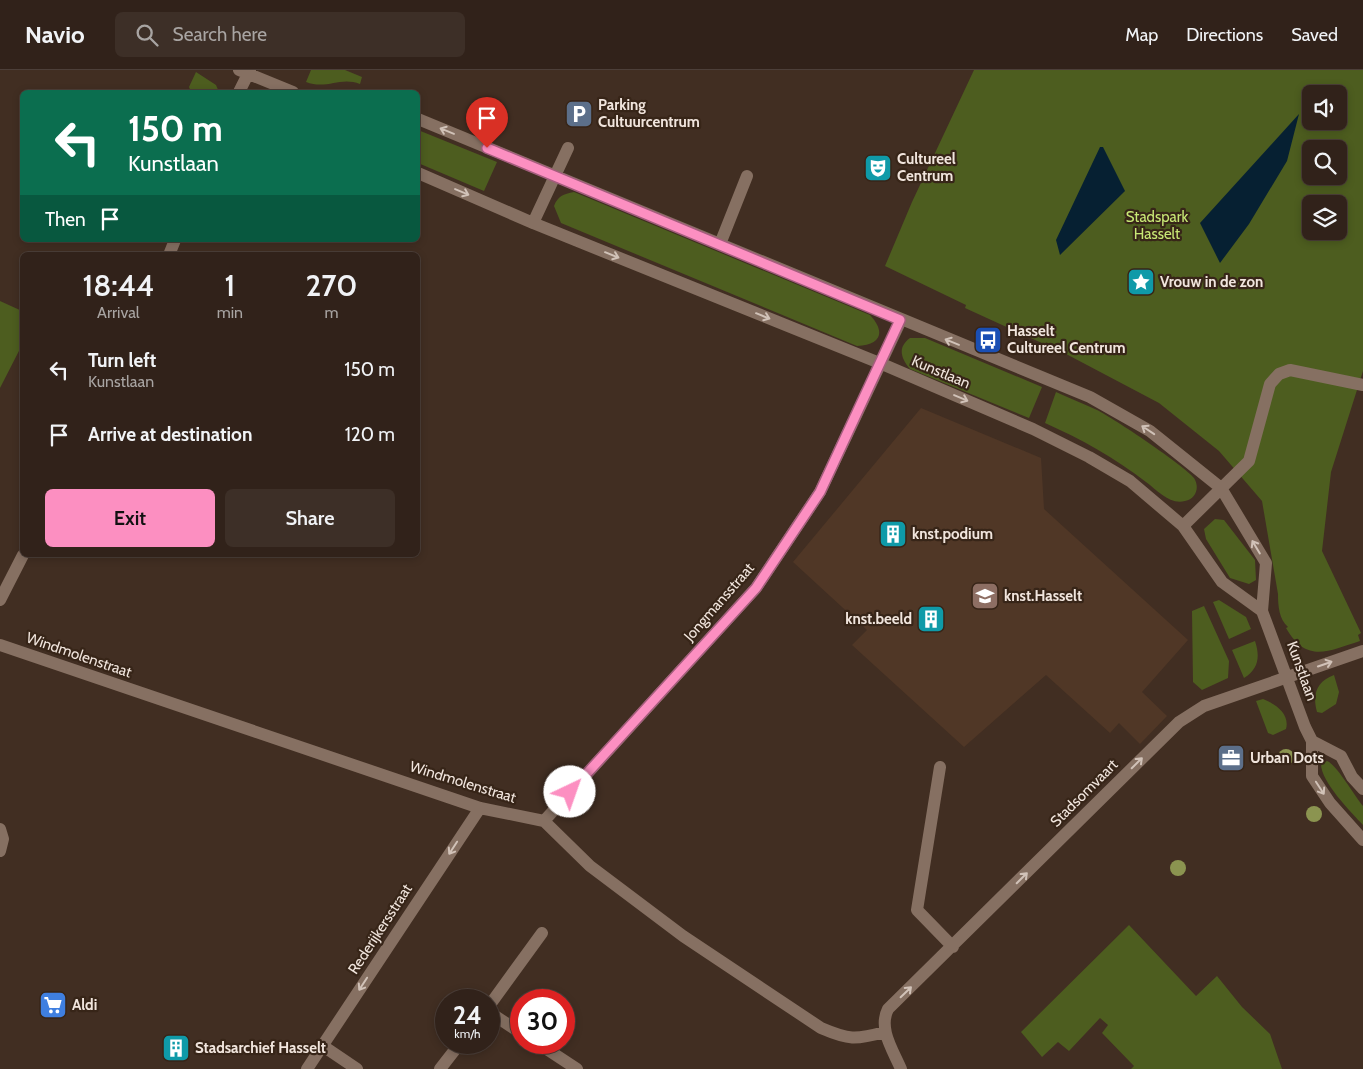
<!DOCTYPE html>
<style>
:root{--surface:#31221a;--page:#3d2f27;--text:#f1f3f6;--muted:#a8a4a2;--line:#4c3f39;--accent:#fc8fc1}
body{margin:0;font-family:Cabin,sans-serif;background:var(--page);color:var(--text);height:100vh;display:flex;flex-direction:column;font-size:19px;white-space:nowrap}
*{box-sizing:border-box;margin:0}
p{font-size:16px;color:var(--muted)}
.icon{flex:none;width:28px;height:28px;fill:none;stroke:currentColor;stroke-width:2;stroke-linecap:round;stroke-linejoin:round}
.map{position:relative;flex:1;overflow:hidden}
.drawer{position:absolute;left:20px;top:182px;width:400px;height:305px;display:flex;flex-direction:column;background:var(--surface);border-radius:8px;box-shadow:0 2px 8px #0003,0 0 0 1px var(--line)}
.drawer>*{flex:none}
.guide{position:absolute;left:20px;top:20px;width:400px;height:152px;border-radius:8px;box-shadow:0 2px 8px #0003,0 0 0 1px var(--line);background:#0b6e4f;color:#fff;overflow:hidden}
.controls{position:absolute;left:1302px;top:15px;display:grid;gap:10px}
.controls a{display:grid;place-items:center;width:45px;height:45px;border-radius:8px;background:var(--surface);box-shadow:0 2px 8px #0003,0 0 0 1px var(--line);font-size:25px}
.speed{position:absolute;left:435px;top:919px;display:flex;gap:10px;font-size:25px;font-weight:700;text-align:center}
.speed>*{display:grid;place-content:center;width:65px;height:65px;border-radius:50%;background:var(--surface);box-shadow:0 2px 8px #0003,0 0 0 1px var(--line);line-height:1}
.speed small{font-size:12px;font-weight:400}
.speed .limit{border:8px solid #d22;background:#fff;color:#111}
.pin{position:absolute;display:grid;place-items:center;width:42px;height:42px;color:#fff;margin:-51px -21px;border-radius:50% 50% 50% 0;rotate:-45deg;box-shadow:0 0 5px #0007}
.pin .icon{rotate:45deg}
.me{position:absolute;width:55px;margin:-28px;rotate:42deg;stroke-linejoin:round;filter:drop-shadow(0 0 4px #0008)}
.turn{display:flex;align-items:center;gap:18px;height:105px;padding:0 25px;font-size:22px}
.turn .icon{width:65px;height:65px;stroke-width:2.5}
.turn b{display:block;font-size:35px;line-height:42px}
.then{display:flex;align-items:center;height:48px;padding:0 25px;background:#0003;gap:10px;font-size:19px}
.eta{display:flex;justify-content:space-evenly;align-items:center;height:85px;text-align:center}
.eta b{font-size:30px;font-weight:600;line-height:35px}
.action{display:flex;gap:10px;margin-top:auto;padding:10px 25px}
.action a{flex:1;height:58px;border-radius:8px;background:var(--accent);color:#111;font-size:20px;font-weight:600;line-height:58px;text-align:center}
.action a+a{background:var(--page);color:var(--text)}
ul{padding:0;list-style:none}
li{display:flex;align-items:center;gap:15px;height:65px;padding:0 25px}
li div{flex:1}
li b{display:block;font-size:19px}
li em{font-style:normal}
header{display:flex;align-items:center;gap:30px;box-sizing:border-box;height:70px;padding:0 25px;background:var(--surface);border-bottom:1px solid var(--line)}
header strong{font-size:24px}
nav{display:flex;gap:28px;margin-inline-start:auto;font-size:18px}
.search{width:350px;height:45px;background:var(--page);display:flex;align-items:center;gap:12px;box-sizing:border-box;padding:0 18px;border-radius:8px;color:var(--muted);font-size:19px}
.map>svg:first-child{display:block}
.built{fill:#503726}
.green{fill:#4d5d1f;fill-rule:evenodd}
.water{fill:#062032}
.lines{fill:none;stroke-linecap:round;stroke-linejoin:round}
.minor{stroke:#867062;stroke-width:12}
.tree{fill:#8b9450}
.oneway{stroke:#d1c2b8}
.route-casing{stroke:#a45d7d;stroke-width:12}
.route{stroke:#fc8fc1;stroke-width:9}
.labels{text-anchor:middle;dominant-baseline:central;stroke-width:4.5;stroke-linejoin:round;paint-order:stroke}
.poi-label{font-size:15px;font-weight:bold;fill:#f1e5dd;stroke:#372518;text-anchor:start}
.park-label{font-size:15px;fill:#c8e875;stroke:#372518}
.street-label{font-size:15px;fill:#f1e5dd;stroke:#372518}
</style>
<header>
<strong>Navio</strong>
<div class="search"><svg class="icon" aria-label="search" viewBox="0 0 24 24"><circle cx="10" cy="10" r="6"/><path d="M15 15l6 6"/></svg>Search here</div>
<nav><a>Map</a><a>Directions</a><a>Saved</a></nav>
</header>
<div class="map">
<svg width="1363" height="999" viewBox="0 0 1363 999">
<rect width="100%" height="100%" fill="#412e22"/>
<path class="built" d="M921 338 1041 388 1044 439 1188 570 1142 622 1167 646 1140 674 1119 653 1110 663 1046 605 964 677 852 575 867 560 793 492Z"/>
<path class="green" d="M311 0H345L362 7 360 14C340 6 327 20 306 12Z
M974 0H1363V301L1331 402 1322 481 1361 563 1358 565 1360 571C1328 581 1307 594 1286 558L1288 557C1279 549 1278 536 1278 524L1262 431 1219 381 1159 333 1068 285 965 238 966 235 885 196 912 132ZM1311 24H1339V51H1311ZM1311 79H1339V106H1311ZM1311 134H1339V161H1311Z
M196 2 216 15 219 22H191L189 17Z
M418 60 497 92 484 121 418 93Z
M574 122 870 245C886 262 881 275 857 276L561 153 554 136C558 126 563 124 574 122Z
M0 231 22 241V275L0 318Z
M910 268H925L1042 317 1029 348 910 299C900 287 898 277 910 268Z
M1056 322C1069 328 1084 334 1097 340 1113 348 1185 396 1194 408 1200 417 1196 429 1185 431 1170 435 1158 421 1146 412 1115 388 1081 369 1045 353Z
M1215 449 1224 450 1255 490 1256 510 1249 514 1230 508 1206 469 1204 459Z
M1219 530 1246 547 1251 559 1229 569 1213 532Z
M1204 536 1229 591 1228 608 1202 620 1193 612 1192 541Z
M1255 571C1260 586 1259 599 1244 608L1232 580Z
M1334 605 1339 622 1336 634 1322 643 1317 642C1312 624 1317 611 1334 605Z
M1263 629C1276 634 1290 644 1286 659L1273 665 1268 663 1256 631Z
M1327 691C1336 694 1354 725 1363 736V755C1351 742 1321 712 1321 694Z
M1129 855 1196 926 1217 906 1242 937 1270 964 1282 999H1131L1134 996 1102 963 1108 955 1100 948 1069 981 1058 972 1042 987 1021 962Z"/>
<path class="water" d="M1299 44 1287 91 1249 154 1220 193 1200 153Z
M1100 77H1103L1125 121 1060 185 1056 170Z"/>
<g class="lines">
<path class="minor" d="M239 0 293 22
M239 22 250 0
M418 49 1090 327 1150 361 1221 418 1266 493 1262 541 1305 657 1312 671V706L1330 733 1363 770
M418 103 533 153 882 294 1033 359 1089 387 1130 411 1183 456 1222 512 1262 541
M533 153 568 78
M720 174 747 106
M169 185 175 170
M1183 456 1249 391 1270 314 1279 304 1290 300 1363 315
M0 530 23 485
M0 575 480 738 544 751 590 796 683 866 821 958C849 970 855 970 885 962
M1312 671 1341 686 1352 707 1363 719
M940 697 917 840 953 877
M544 751 756 518 820 422 901 250
M0 759 3 769 0 781
M489 936 542 863
M489 942 521 963
M536 972 577 999
M323 976 357 999
M307 999 480 738
M440 999 461 972
M901 999C893 980 878 959 888 939L1179 652 1204 636 1363 581"/>
</g>
<g class="tree">
<circle cx="1286" cy="687" r="8"/>
<circle cx="1314" cy="744" r="8"/>
<circle cx="1178" cy="798" r="8"/>
</g>
<defs><path id="oneway-shaft" d="M-6 0H5M1.5-3L5.5 0L1.5 3" fill="none" stroke-width="1.6" stroke-linecap="round" stroke-linejoin="round" transform="scale(1.25)"/></defs>
<g class="oneway">
<use href="#oneway-shaft" transform="translate(447 61) rotate(-158)"/>
<use href="#oneway-shaft" transform="translate(462 122) rotate(23)"/>
<use href="#oneway-shaft" transform="translate(612 185) rotate(22)"/>
<use href="#oneway-shaft" transform="translate(763 246) rotate(22)"/>
<use href="#oneway-shaft" transform="translate(952 272) rotate(-158)"/>
<use href="#oneway-shaft" transform="translate(961 328) rotate(23)"/>
<use href="#oneway-shaft" transform="translate(1148 360) rotate(-146)"/>
<use href="#oneway-shaft" transform="translate(1256 477) rotate(-121)"/>
<use href="#oneway-shaft" transform="translate(1325 594) rotate(-19)"/>
<use href="#oneway-shaft" transform="translate(1137 693) rotate(-45)"/>
<use href="#oneway-shaft" transform="translate(1320 718) rotate(57)"/>
<use href="#oneway-shaft" transform="translate(453 778) rotate(123)"/>
<use href="#oneway-shaft" transform="translate(1022 808) rotate(-45)"/>
<use href="#oneway-shaft" transform="translate(363 914) rotate(123)"/>
<use href="#oneway-shaft" transform="translate(906 922) rotate(-44)"/>
</g>
<g class="lines">
<g class="route-casing">
<path id="route" d="M487 78 900 250 820 422 756 518 570 722"/>
</g>
<use href="#route" class="route"/>
</g>
<defs>
<g id="parking-square" transform="scale(1.4375)"><rect x="-9" y="-9" width="18" height="18" rx="4" fill="#5c6f8a" stroke="#372518"/><path d="M-3.5-5.5H1a3.5 3.5 0 0 1 0 7H-1V5.5H-3.5ZM-1-3.4V-.6H.8a1.4 1.4 0 0 0 0-2.8Z" fill="#fff"/></g>
<g id="theatre-square" transform="scale(1.4375)"><rect x="-9" y="-9" width="18" height="18" rx="4" fill="#0f9aa8" stroke="#372518"/><path d="M-5-5.5Q0-4 5-5.5V0Q5 5 0 6Q-5 5-5 0ZM-3.3-2.5H-1v1.5H-3.3ZM1-2.5H3.3v1.5H1ZM-2.8 1Q0 5.5 2.8 1Z" fill="#fff"/></g>
<g id="sight-square" transform="scale(1.4375)"><rect x="-9" y="-9" width="18" height="18" rx="4" fill="#0f9aa8" stroke="#372518"/><path d="M0-6L1.8-2.2L6-1.7L2.9 1.2L3.7 5.4L0 3.3L-3.7 5.4L-2.9 1.2L-6-1.7L-1.8-2.2Z" fill="#fff"/></g>
<g id="bus-square" transform="scale(1.4375)"><rect x="-9" y="-9" width="18" height="18" rx="4" fill="#1a4fb4" stroke="#372518"/><path d="M-5-6H5V4H4V6H2V4H-2V6H-4V4H-5ZM-3.5-4V0h7V-4ZM-3.5 1.2v1.5H-2V1.2ZM2 1.2v1.5H3.5V1.2Z" fill="#fff"/></g>
<g id="building-square" transform="scale(1.4375)"><rect x="-9" y="-9" width="18" height="18" rx="4" fill="#0f9aa8" stroke="#372518"/><path d="M-4-6H4V6H1V3H-1V6H-4ZM-2.5-4.3h1.7v1.8h-1.7ZM.8-4.3h1.7v1.8H.8ZM-2.5-1h1.7V.8h-1.7ZM.8-1h1.7V.8H.8Z" fill="#fff"/></g>
<g id="university-square" transform="scale(1.4375)"><rect x="-9" y="-9" width="18" height="18" rx="4" fill="#8d6e63" stroke="#372518"/><path d="M0-5L7-2L0 1L-7-2ZM-4 1L0 2.5L4 1V4Q0 6-4 4Z" fill="#fff"/></g>
<g id="office-square" transform="scale(1.4375)"><rect x="-9" y="-9" width="18" height="18" rx="4" fill="#5c6f8a" stroke="#372518"/><path d="M-6-3h4V-5.5h4V-3h4V5H-6ZM-1-4.5V-3h2v-1.5ZM-6 0V1H6V0Z" fill="#fff"/></g>
<g id="supermarket-square" transform="scale(1.4375)"><rect x="-9" y="-9" width="18" height="18" rx="4" fill="#3f7fe0" stroke="#372518"/><path d="M-6-5.5h2.5l.6 2H6L4.5 2H-2.5L-4.4-4H-6ZM-1.5 3.2a1.3 1.3 0 1 0 .1 0ZM3 3.2a1.3 1.3 0 1 0 .1 0Z" fill="#fff"/></g>
</defs>
<g fill-rule="evenodd">
<use href="#parking-square" x="579" y="44"/>
<use href="#theatre-square" x="878" y="98"/>
<use href="#sight-square" x="1141" y="212"/>
<use href="#bus-square" x="988" y="270"/>
<use href="#building-square" x="893" y="464"/>
<use href="#university-square" x="985" y="526"/>
<use href="#building-square" x="931" y="549"/>
<use href="#office-square" x="1231" y="688"/>
<use href="#supermarket-square" x="53" y="935"/>
<use href="#building-square" x="176" y="978"/>
</g>
<g class="labels">
<g class="poi-label">
<text x="598" y="35">Parking<tspan x="598" dy="17">Cultuurcentrum</tspan></text>
<text x="897" y="89">Cultureel<tspan x="897" dy="17">Centrum</tspan></text>
<text x="1160" y="212">Vrouw in de zon</text>
<text x="1007" y="261">Hasselt<tspan x="1007" dy="17">Cultureel Centrum</tspan></text>
<text x="912" y="464">knst.podium</text>
<text x="1004" y="526">knst.Hasselt</text>
<text x="912" y="549" text-anchor="end">knst.beeld</text>
<text x="1250" y="688">Urban Dots</text>
<text x="72" y="935">Aldi</text>
<text x="195" y="978">Stadsarchief Hasselt</text>
</g>
<g class="park-label">
<text x="1157" y="147">Stadspark<tspan x="1157" dy="17">Hasselt</tspan></text>
</g>
<g class="street-label">
<text transform="translate(941 302) rotate(23)">Kunstlaan</text>
<text transform="translate(719 532) rotate(-49)">Jongmansstraat</text>
<text transform="translate(79 585) rotate(19)">Windmolenstraat</text>
<text transform="translate(1302 601) rotate(70)">Kunstlaan</text>
<text transform="translate(463 712) rotate(17)">Windmolenstraat</text>
<text transform="translate(1084 723) rotate(-45)">Stadsomvaart</text>
<text transform="translate(380 859) rotate(-57)">Rederijkersstraat</text>
</g>
</g>
</svg>
<div class="controls">
<a><svg class="icon" aria-label="sound" viewBox="0 0 24 24"><path d="M4 9h4l5-4v14l-5-4H4zM17 9q2 3 0 6"/></svg></a>
<a><svg class="icon" aria-label="search" viewBox="0 0 24 24"><circle cx="10" cy="10" r="6"/><path d="M15 15l6 6"/></svg></a>
<a><svg class="icon" aria-label="layers" viewBox="0 0 24 24"><path d="M12 4l9 5-9 5-9-5zM3 14l9 5 9-5"/></svg></a>
</div>
<div class="speed"><div>24<small>km/h</small></div><div class="limit">30</div></div>
<div class="pin" style="left:487px;top:78px;background:#d93025"><svg class="icon" aria-label="arrive" viewBox="0 0 24 24"><path d="M6 21V4h12l-3 4 3 4H6"/></svg></div>
<svg class="me" style="left:570px;top:722px" viewBox="-20 -20 40 40"><circle r="19" fill="#fff"/><path d="M0-13L10 11 0 6-10 11z" fill="#fc8fc1"/></svg>
<div class="guide">
<div class="turn"><svg class="icon" aria-label="left" viewBox="0 0 24 24"><path d="M17 20v-9H6M10 6l-5 5 5 5"/></svg><div><b>150 m</b>Kunstlaan</div></div>
<div class="then">Then<svg class="icon" aria-label="arrive" viewBox="0 0 24 24"><path d="M6 21V4h12l-3 4 3 4H6"/></svg></div>
</div>
<section class="drawer">
<div class="eta">
<div><b>18:44</b><p>Arrival</p></div>
<div><b>1</b><p>min</p></div>
<div><b>270</b><p>m</p></div>
</div>
<ul>
<li><svg class="icon" aria-label="left" viewBox="0 0 24 24"><path d="M17 20v-9H6M10 6l-5 5 5 5"/></svg><div><b>Turn left</b><p>Kunstlaan</p></div><em>150 m</em></li>
<li><svg class="icon" aria-label="arrive" viewBox="0 0 24 24"><path d="M6 21V4h12l-3 4 3 4H6"/></svg><div><b>Arrive at destination</b></div><em>120 m</em></li>
</ul>
<div class="action"><a>Exit</a><a>Share</a></div>
</section>
</div>
